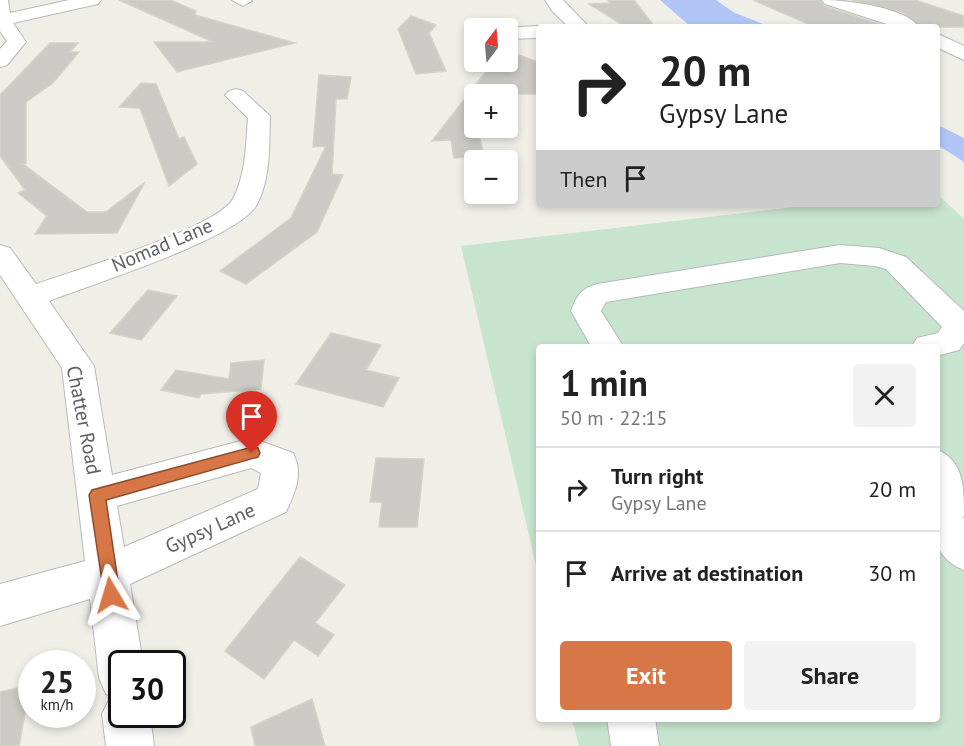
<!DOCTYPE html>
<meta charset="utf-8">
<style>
:root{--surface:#fff;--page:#f2f2f2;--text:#222;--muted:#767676;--line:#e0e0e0;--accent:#d77646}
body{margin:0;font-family:"PT Sans",sans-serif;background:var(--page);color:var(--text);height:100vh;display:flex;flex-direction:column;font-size:22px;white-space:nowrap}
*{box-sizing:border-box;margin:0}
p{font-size:20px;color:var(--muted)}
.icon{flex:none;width:33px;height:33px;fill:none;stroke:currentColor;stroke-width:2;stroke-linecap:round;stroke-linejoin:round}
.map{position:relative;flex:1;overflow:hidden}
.sheet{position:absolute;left:536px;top:344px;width:404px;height:378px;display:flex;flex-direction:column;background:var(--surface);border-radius:6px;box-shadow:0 3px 9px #0003}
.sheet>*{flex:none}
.guide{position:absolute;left:536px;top:24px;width:404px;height:183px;border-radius:6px;box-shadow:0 3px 9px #0003;background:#fff;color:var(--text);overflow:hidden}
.needle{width:39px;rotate:16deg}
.fabs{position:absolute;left:464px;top:18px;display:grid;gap:12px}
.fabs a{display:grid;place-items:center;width:54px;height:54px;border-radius:6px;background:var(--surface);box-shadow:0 3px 9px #0003;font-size:30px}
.speed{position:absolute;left:18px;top:650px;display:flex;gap:12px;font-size:30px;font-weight:700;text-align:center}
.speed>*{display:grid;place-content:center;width:78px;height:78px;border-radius:50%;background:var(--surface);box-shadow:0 3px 9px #0003;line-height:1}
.speed small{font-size:15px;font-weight:400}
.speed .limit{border:3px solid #111;border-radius:9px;background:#fff;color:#111}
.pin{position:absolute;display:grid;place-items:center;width:51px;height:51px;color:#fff;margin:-62px -26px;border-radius:50% 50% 50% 0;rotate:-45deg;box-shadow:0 0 6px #0007}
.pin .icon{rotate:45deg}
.me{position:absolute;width:66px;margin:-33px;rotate:353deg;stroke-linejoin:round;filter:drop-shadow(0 0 4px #0008)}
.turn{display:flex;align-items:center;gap:21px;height:126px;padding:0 24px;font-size:27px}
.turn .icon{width:78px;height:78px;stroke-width:2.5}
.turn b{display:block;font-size:42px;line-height:51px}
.then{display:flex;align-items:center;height:57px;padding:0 24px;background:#0003;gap:12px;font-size:22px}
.round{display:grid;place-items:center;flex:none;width:63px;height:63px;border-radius:6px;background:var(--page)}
.summary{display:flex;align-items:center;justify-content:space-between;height:102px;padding:0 24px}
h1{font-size:36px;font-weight:800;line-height:45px}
.cta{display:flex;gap:12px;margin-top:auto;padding:12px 24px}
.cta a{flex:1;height:69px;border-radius:6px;background:var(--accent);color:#fff;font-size:24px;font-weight:800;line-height:69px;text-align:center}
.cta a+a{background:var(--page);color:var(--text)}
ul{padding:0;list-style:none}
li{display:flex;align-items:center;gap:18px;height:84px;padding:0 24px;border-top:2px solid var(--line)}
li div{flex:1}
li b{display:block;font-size:22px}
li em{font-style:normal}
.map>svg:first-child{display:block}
.green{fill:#c7e4cf}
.water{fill:#b1c6f6}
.building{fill:#cbcac4;stroke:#d4d3c7;stroke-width:1.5}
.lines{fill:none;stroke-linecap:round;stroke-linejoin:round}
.minor-casing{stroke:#b8b8bd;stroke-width:2}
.minor{fill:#fff;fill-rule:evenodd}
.route{fill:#d77646;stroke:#8c4d2e;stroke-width:1.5}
.labels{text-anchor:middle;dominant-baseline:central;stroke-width:5;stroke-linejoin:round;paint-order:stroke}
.street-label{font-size:20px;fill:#5f6066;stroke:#fff}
</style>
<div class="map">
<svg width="964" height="746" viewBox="0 0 964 746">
<rect width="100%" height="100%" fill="#efefe8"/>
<path class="green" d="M936 193 964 219V746H579L572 719 936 718V346H538V574L461 246 820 204H936Z"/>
<path class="water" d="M660 0H716L735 13 771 27 690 26Z
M936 124 964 138V162L936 144Z"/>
<path class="building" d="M119 0H170L196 11 195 15 295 43 177 72 154 42H213Z
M608 0H634L655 27H626L589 4 610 3Z
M753 0H820L824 6 889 27H815Z
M852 0H915L964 16V27H921L902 12Z
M411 16 436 25 429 33 446 71 416 74 398 29Z
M50 43H78L70 52H79L53 83 26 102V163L23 164 87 212H106L145 182 117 233 35 234 47 216 18 193 25 190 0 156V95Z
M516 54 538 62V94H474V128H484L479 135 484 156 454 158 451 140 432 141 488 69 507 62V59Z
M319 75 351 77 347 99H336L332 174 343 175 317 232 246 284 220 271 291 218 326 146 313 147Z
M141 83 156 84 179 139 184 137 197 164 169 186 140 108 119 107Z
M148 290 177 296 141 340 110 333Z
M331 333 381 345 366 370 399 378 383 407 296 384Z
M264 360 261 389 201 394 199 398 161 390 176 370 229 379 231 363Z
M376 458 424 459 417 527H379L382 502H370Z
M300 557 345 585 315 623 334 635 318 656 294 640 264 679 225 651Z
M30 685 19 746H0V692Z
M312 699 325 746H255L251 727Z"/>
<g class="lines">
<g class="minor-casing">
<path id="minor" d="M0 0H8L10 13 69 0H101L98 4 13 23 26 42 7 65 0 67V49L7 41 0 31Z
M232 0H251L252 1 243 6Z
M545 0H563L589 27H569L553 12Z
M822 0C846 0 905 7 919 27H896L825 4Z
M538 26 540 27 538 38 507 39V28H503Z
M936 33 964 46V60L936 47Z
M236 89 243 91 270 116C269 145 271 180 256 206 236 239 90 285 49 301L94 366 112 475 252 438 293 453C304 474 295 492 286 512L130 584 143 663H122V714H150L154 746H106L102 714 111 696 106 694 99 678 90 599 0 626V584L85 561 62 368 0 275V245L10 248 36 284C73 271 217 228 233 199 246 174 246 144 248 118L225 95 229 91ZM251 468 261 473 258 489 124 547 117 506Z
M840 245 879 248 906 257 964 311V343L959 350 936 356V346H912L917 338 938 333 942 327 886 269 875 266 840 263 606 302 601 311 623 346H591L571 311C576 296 582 288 597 284Z
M936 449C964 461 964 486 964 517L962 516 964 519V570C928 556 936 527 936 495L939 496 936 492Z
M607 718H655L659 746H611Z"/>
</g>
<use href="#minor" class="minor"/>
</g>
<path class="route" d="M252 447 258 448 260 453 258 457 106 500 120 595 117 601 111 603 105 601 89 495 92 490Z"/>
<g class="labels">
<g class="street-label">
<text transform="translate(162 245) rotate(-23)">Nomad Lane</text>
<text transform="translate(84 420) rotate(79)">Chatter Road</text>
<text transform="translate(210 528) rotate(-24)">Gypsy Lane</text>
</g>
</g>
</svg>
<div class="fabs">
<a><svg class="needle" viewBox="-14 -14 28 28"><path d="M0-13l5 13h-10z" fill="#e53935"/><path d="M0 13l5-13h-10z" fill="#767676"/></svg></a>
<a>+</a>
<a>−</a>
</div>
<div class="speed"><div>25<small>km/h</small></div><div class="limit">30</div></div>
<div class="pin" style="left:252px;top:453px;background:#d93025"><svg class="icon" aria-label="arrive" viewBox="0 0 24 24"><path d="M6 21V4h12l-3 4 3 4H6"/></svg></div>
<svg class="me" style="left:111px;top:595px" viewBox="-20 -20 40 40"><path d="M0-17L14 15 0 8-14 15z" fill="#d77646" stroke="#fff" stroke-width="4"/></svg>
<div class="guide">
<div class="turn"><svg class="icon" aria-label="right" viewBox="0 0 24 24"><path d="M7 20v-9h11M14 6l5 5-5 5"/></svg><div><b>20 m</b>Gypsy Lane</div></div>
<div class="then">Then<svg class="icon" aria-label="arrive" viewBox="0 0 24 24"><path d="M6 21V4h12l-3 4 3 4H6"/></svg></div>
</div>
<section class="sheet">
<div class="summary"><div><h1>1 min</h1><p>50 m · 22:15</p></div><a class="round"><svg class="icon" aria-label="close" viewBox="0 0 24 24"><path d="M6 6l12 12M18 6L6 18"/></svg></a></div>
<ul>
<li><svg class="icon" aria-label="right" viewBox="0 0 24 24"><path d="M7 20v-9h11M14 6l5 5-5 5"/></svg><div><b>Turn right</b><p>Gypsy Lane</p></div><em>20 m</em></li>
<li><svg class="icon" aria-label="arrive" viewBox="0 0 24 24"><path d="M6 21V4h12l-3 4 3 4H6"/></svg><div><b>Arrive at destination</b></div><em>30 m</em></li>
</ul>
<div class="cta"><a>Exit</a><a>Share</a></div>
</section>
</div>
